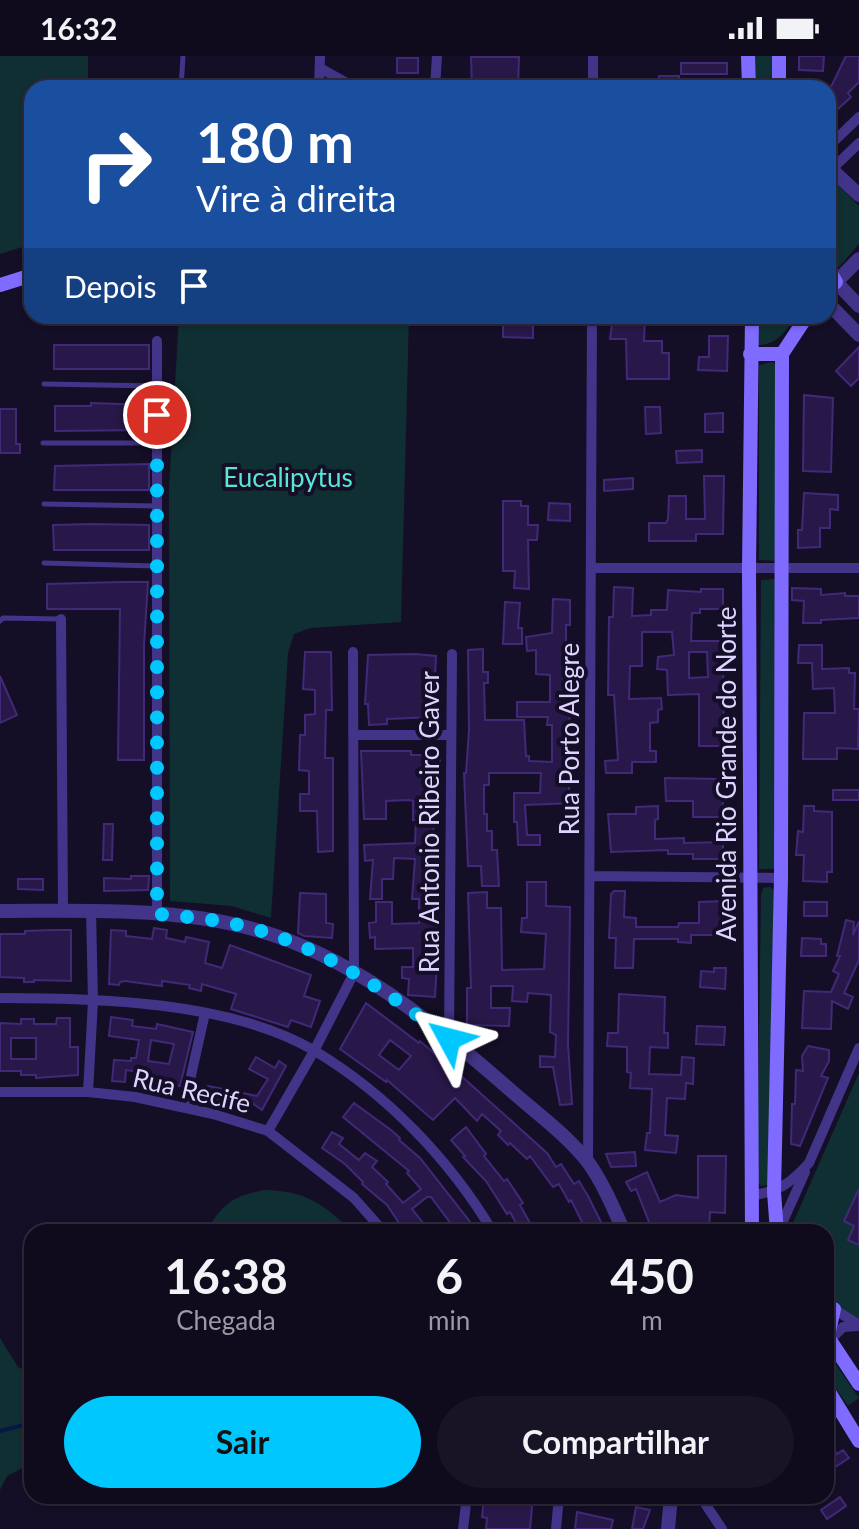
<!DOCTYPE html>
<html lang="pt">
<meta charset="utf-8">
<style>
:root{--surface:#100a1d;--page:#191326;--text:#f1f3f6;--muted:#9c9aa4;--line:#302b3b;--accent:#00c8ff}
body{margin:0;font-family:Lato,sans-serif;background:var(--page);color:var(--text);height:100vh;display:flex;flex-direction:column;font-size:30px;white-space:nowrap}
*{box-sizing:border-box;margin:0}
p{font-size:26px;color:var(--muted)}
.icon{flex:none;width:44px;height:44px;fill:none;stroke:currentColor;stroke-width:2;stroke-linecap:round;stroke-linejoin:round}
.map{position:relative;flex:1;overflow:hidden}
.details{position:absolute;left:24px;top:1168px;width:810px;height:280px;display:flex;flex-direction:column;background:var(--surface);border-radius:24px;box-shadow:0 2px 6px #0004,0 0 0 2px var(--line)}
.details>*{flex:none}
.guide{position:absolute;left:24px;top:24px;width:812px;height:244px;border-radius:24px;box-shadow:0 2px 6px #0004,0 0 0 2px var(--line);background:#1a4fa0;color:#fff;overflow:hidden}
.pin{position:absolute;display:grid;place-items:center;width:68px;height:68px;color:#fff;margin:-34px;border:4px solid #fff;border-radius:50%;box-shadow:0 2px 8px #0007}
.me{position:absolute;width:88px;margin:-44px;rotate:308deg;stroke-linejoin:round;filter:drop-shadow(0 0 6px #0008)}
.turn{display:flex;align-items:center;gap:28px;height:168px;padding:0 40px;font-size:36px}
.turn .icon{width:104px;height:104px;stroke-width:2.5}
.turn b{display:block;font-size:56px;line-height:68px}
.then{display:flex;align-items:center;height:76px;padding:0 40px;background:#0003;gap:16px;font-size:30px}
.eta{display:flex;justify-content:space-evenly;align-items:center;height:136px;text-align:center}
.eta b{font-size:48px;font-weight:700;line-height:56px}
.button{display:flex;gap:16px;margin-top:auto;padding:16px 40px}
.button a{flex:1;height:92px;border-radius:48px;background:var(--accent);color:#111;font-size:32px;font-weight:700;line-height:92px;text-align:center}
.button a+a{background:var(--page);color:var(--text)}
.status{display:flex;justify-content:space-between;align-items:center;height:56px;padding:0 40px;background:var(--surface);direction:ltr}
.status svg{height:22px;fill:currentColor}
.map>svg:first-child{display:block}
.green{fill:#102f32}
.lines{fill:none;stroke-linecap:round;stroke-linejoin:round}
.stream{stroke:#071747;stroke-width:4}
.building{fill:#281849;stroke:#412977;stroke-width:2;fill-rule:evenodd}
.service{stroke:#423589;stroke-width:5}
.minor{stroke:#423589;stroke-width:10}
.tertiary{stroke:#423589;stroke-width:14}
.secondary{stroke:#7f6bff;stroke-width:14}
.route{stroke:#00c8ff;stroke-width:14;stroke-dasharray:0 25.2}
.labels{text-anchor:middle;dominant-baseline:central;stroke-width:8;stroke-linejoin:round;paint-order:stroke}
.park-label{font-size:26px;fill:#57e8d4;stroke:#150e27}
.street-label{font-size:26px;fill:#ded4ff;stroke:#150e27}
</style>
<div class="status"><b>16:32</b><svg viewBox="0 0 49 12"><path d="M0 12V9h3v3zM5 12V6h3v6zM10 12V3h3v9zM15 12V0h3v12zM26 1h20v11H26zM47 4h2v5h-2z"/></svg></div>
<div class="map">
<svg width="859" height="1473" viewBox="0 0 859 1473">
<rect width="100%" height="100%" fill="#150e27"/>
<path class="green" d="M0 0H88V32H32V188L0 198Z
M751 0H772V32H752Z
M828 119 859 150V188L839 211 835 209Z
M179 260H409L401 566 311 572 294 578 288 597 271 862 232 850 170 845 169 432Z
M756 260H797C785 275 777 290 756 289Z
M772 306 777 309 778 505 759 504V309Z
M775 523 777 813H759L761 524Z
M770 831 776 836 772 1128 761 1130 757 1125 761 839 763 832Z
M859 1017V1264L826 1244V1176H789Z
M264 1134C307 1135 323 1148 353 1176H206C223 1147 232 1141 264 1134Z
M0 1282 18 1311 32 1318V1407L7 1420 0 1434Z
M826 1294 859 1342 848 1350 826 1318Z"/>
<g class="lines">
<path class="stream" d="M0 1375 32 1367"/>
</g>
<path class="building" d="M799 0H824L823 15 799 14Z
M846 0H859V26L848 37 851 41 828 62V37Z
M471 1H519L518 32H472Z
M397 2H418V17H397Z
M681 7H727V18H681Z
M659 20H679V32H659Z
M613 260H645L644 285H662V297H669V323H627L626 283H610Z
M503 262H533V282L503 281Z
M709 280H728L727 315 698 314 699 301H709Z
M54 289H149V313H54Z
M859 291V322L851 330 836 315Z
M804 339 833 342 831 416 803 415Z
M91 347 149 349V374L55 375V350H91Z
M645 351H660L661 377 646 378Z
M0 353H16V388H20V397H0Z
M723 357V376H705V358Z
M702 394V406L677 407 676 395Z
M149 408V434H54L55 410Z
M704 420H724L723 478H696V485H649V467H666L668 463 669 440H686V463H705Z
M633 422V433L604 435V424Z
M804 437 838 439V454L830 453V472H820V491L798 492V474H802Z
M503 445H521V450H528V469H538L537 484H528L529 533 514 532 515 515H503Z
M549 447 570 448V465L548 464Z
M91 468 149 469V494H54L53 469Z
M122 526H148L144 589V704H118L120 553H47V528Z
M614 531 633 532 632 560 651 559V554H667L668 534 701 536V533H723V553H700V557H692L691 585H723L724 690H699V638L668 639 667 614 657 613 658 601 674 599 672 576H642V610H630L629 643 661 642 662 653 658 654V666L650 667V695H656V706H632V717H606L605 705 618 704 614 639H608L609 561H613ZM689 596H707L708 621 689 622Z
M792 532 821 533V539L845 537V540H859V562L821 564V567H803L804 545 792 544Z
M553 543 570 544V569H566V601H570L569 736H575V747L525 749 527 779H540V789H518L517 766H514V737H540L541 717H489V729H484V758H487V775H492V794H497L499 830H482L481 810H468L464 717H466L469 674 468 594 483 593V616H488V627H484L485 664H524L526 700H529V705L552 706V669H547L548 661H517V646H550V619L536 618V594L527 595 526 581 552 577Z
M505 546 520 547 518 572H522V588H503Z
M799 589H822V613L849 612V617H855L854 653H859L858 693 837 692V703H803L804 657H835L834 632 813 633 812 607H798Z
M305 596H331L332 654H326L325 702H333V795L318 796 317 755H300V738H309V715L299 714 300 679H305V659L315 658V634L303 633Z
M415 598 436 600 434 644H436V661L387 663V668L369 669 368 648H365L368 599Z
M0 620 17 659 0 667Z
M361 695H411V699H440V717H432L437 907 435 941 408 939 409 923 402 922V911H413V892L375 893V881L370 882 369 867 376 866V846H392V868L419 867V843H412L415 803 394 802 393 823H382V843H370L373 804 365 805 364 789 415 787 416 764H413V745L409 744 386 745V763H364Z
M665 722 722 723 723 749H729V761H693V745H666Z
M833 734H859V744H833Z
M658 750V763L655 764V783L684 782V787L723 786V803H693V798H668V794L611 796 608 758H636V751Z
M804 750H814V755L832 756V816H827V826L803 825 804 799H796L798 775 803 776Z
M104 768H113L112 804H103Z
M131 820H149L148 834 104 835V822L131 823Z
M18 823H43V834L18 833Z
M527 826H546V850L570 851 568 988 572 1048 560 1049 553 1011H540V1000L555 1001 556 979 550 976 551 939 528 937 527 946 512 945 513 930H491V952H510L509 970 467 969V932H471L468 837 487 836V852H501L502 914 544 913 546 878 521 876 522 862H527Z
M614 835H625L624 861 636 862V871H678L679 867H699V846L723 845 721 879H691V887L678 886V883H634L633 912H615L616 882H609L611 838Z
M300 837 326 838V867L333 868 332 882 304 880 298 877Z
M804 846H827V860H804Z
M846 864 854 866 853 879 859 865V904L844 937 853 941 848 953 832 945 831 973 802 972 804 935 831 936 839 918 833 915 840 900H837Z
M154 872 167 874 166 882 185 886 186 881 209 886 205 907 222 912 230 889 311 919 304 940 320 945 311 971 291 964 288 971 231 953 236 938 202 928 201 935 189 932 190 929 162 925V930L125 925 120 926 119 929 109 928 111 874 126 875V880L152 883Z
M52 874H71V925L34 924V926H24V922L0 921V878H25V875Z
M802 882 821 883V888H826V900H801Z
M714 912H726L725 933 700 931 701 915 714 916Z
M619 938 665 941 664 977H668V992L650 991 649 1018 681 1019 682 1001 694 1002 693 1028 686 1027 685 1043 667 1042 665 1079 678 1080 676 1097 645 1094 647 1077H650L652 1033 630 1032 631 1017 627 1016V991L607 990 608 977H618Z
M366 947 419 987 420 985 468 1026 547 1097 556 1111 561 1108 574 1128 579 1125 588 1140 606 1176H587L571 1144 569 1146 559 1128 553 1131 530 1100 527 1103 510 1087 508 1089 498 1079 501 1075 482 1058 477 1065 455 1042 433 1064 387 1024 386 1026 340 993ZM390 984 411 1000 399 1014 379 999Z
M111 961 133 964 132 970 156 973 157 968 193 976 180 1030 149 1024 150 1017 126 1014 125 1026 112 1025 114 1004 131 1005V1002H136L139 984 109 980ZM151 984 174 988 169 1008 148 1005Z
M57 962H70V991H78V1019L36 1022V1019H21V1015H0V967L21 968V963H34V968H56ZM11 982H36V1003H11Z
M697 970 725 971 724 989 696 988Z
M808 990 829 994V1005L821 1020 828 1022 800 1090 791 1088 792 1048H795L796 1014 803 1015 802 1000Z
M256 1001 275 1012 279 1005 286 1010 262 1054 245 1042 243 1049 206 1041 208 1030 257 1040 268 1023 249 1013Z
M354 1047 391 1074 400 1082 399 1084 420 1102 478 1176H457L431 1141H427L412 1153 423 1167 413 1176H405L387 1149 362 1128 363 1126 345 1108 322 1092 332 1076 343 1082 339 1088 359 1104 365 1097 377 1105 372 1111 388 1126 386 1128 403 1147 421 1133 407 1117 409 1115 343 1061Z
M466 1071 486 1098 484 1100 504 1125 507 1123 523 1147 520 1149 535 1176H521L510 1156 507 1158 486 1125 463 1101 465 1100 451 1084Z
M635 1096 636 1110 611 1111 606 1098Z
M698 1100H726L725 1157 710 1156 709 1176H653L636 1133 631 1135 626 1126 647 1116 660 1146 676 1139 698 1142Z
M859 1133V1189L848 1184 854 1170 844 1165Z
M826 1381 837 1398 843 1394 849 1402 826 1417Z
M484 1440H533L530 1473H486L487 1462 482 1461Z
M840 1441 846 1450 827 1463 821 1454Z
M636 1451 650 1454 643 1473H632Z
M577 1456 613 1464 611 1473H575Z"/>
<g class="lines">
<path class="service" d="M181 32 183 0
M44 328 157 330
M43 387H157
M44 448 157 450
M44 507 155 510
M0 565 3 562 60 563"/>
<path class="minor" d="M320 12 356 32
M319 32 320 0
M435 32 437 0
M593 32V0
M828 91 859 61
M832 113 859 87
M157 285V858
M592 512H859
M61 563 63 854
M353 679H451
M591 820 781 822
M0 942C96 942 231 945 315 995 388 1039 450 1104 493 1176
M449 983 452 598
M0 1036H88L135 1041 213 1058 268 1075 354 1142 384 1176
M88 1036 93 945 91 855
M184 1051 205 957
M268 1075 314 995 354 917 353 596
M588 1106 592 260
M750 1140C779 1135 789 1129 809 1107L859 992
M779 1174 805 1116
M826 1248 859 1269
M830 1284 843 1271 858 1270
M700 1440 722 1473
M463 1473 467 1440
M556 1473 559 1440"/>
<path class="tertiary" d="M828 110 859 139
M859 203 836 226 859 250
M828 247 859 279
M0 855C84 855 171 851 253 873 349 898 435 968 508 1032 535 1056 566 1078 588 1106 603 1127 614 1153 624 1176
M668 1473 671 1440"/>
<path class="secondary" d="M748 0 749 32
M779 0V32
M828 213 836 226 828 233
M0 229 32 219
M750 298H782
M782 298 807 260
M752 1176 749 513 752 260
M777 1176 774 1136 781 822 782 298
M826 1278 859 1328
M828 1280 834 1253
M826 1331 859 1385"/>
</g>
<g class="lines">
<path class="route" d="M157 359V858C190 861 223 864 255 873 327 894 391 938 449 983"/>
</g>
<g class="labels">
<g class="park-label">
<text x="288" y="421">Eucalipytus</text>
</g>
<g class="street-label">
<text transform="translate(569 683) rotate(-90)">Rua Porto Alegre</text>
<text transform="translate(726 718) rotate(-90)">Avenida Rio Grande do Norte</text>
<text transform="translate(429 766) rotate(-90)">Rua Antonio Ribeiro Gaver</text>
<text transform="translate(192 1034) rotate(13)">Rua Recife</text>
</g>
</g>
</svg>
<div class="pin" style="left:157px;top:359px;background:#d93025"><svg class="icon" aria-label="arrive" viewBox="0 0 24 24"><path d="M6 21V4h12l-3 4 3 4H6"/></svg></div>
<svg class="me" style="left:449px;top:983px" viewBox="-20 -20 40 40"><path d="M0-17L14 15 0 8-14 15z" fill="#00c8ff" stroke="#fff" stroke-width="4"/></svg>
<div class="guide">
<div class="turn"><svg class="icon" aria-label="right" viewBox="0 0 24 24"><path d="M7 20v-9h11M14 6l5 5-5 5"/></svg><div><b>180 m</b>Vire à direita</div></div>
<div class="then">Depois<svg class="icon" aria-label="arrive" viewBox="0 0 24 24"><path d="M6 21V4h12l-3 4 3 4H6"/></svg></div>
</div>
<section class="details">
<div class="eta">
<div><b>16:38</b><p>Chegada</p></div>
<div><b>6</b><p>min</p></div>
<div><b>450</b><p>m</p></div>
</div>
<div class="button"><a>Sair</a><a>Compartilhar</a></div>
</section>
</div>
